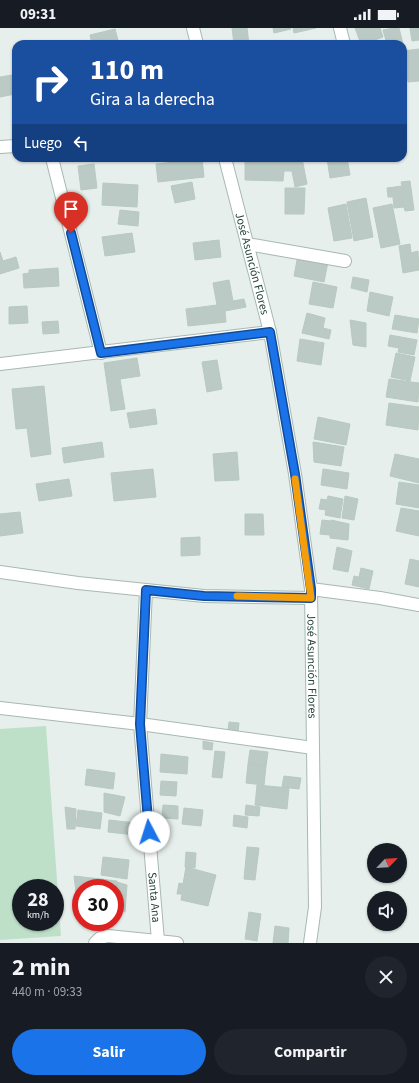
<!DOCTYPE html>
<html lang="es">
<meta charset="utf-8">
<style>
:root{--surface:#171b24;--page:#20242c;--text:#f1f3f6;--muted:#9ea1a6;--accent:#1a73e8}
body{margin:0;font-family:"Source Sans 3",sans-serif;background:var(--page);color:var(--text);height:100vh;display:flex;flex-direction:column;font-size:15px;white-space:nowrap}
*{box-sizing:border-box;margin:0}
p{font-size:13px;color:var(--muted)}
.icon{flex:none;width:22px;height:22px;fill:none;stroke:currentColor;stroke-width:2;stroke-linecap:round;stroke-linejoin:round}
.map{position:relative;height:915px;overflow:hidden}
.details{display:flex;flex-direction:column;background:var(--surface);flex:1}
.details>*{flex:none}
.banner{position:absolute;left:12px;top:12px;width:395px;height:122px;border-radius:12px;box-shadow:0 1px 3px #0004;background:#1a4fa0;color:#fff;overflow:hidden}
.needle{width:26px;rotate:65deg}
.buttons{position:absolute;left:367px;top:815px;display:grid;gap:8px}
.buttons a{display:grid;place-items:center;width:40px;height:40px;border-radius:50%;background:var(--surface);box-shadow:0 1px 3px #0004;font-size:20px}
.speed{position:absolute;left:12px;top:851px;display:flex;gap:8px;font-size:20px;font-weight:700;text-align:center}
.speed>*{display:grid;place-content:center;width:52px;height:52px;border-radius:50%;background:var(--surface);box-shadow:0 1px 3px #0004;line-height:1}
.speed small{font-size:10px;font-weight:400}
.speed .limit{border:6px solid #d22;background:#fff;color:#111}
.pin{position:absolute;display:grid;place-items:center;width:34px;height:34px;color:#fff;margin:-41px -17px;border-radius:50% 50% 50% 0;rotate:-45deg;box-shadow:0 0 4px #0007}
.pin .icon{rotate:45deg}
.me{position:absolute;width:44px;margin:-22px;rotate:355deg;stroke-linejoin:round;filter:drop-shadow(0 0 3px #0008)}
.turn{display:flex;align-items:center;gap:14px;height:84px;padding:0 12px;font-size:18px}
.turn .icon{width:52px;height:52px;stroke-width:2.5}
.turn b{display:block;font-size:28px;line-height:34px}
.then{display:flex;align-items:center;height:38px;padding:0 12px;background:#0003;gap:8px;font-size:15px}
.round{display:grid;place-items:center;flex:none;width:42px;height:42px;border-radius:21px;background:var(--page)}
.headline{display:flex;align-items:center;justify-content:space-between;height:68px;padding:0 12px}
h1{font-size:24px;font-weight:700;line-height:30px}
.cta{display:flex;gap:8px;margin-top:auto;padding:8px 12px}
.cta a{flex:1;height:46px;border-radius:24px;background:var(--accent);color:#fff;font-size:16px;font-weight:700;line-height:46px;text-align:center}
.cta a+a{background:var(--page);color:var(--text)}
.status{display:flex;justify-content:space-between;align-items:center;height:28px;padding:0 20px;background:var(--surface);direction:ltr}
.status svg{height:11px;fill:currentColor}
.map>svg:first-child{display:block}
.green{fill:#bfe0c8;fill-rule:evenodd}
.building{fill:#bbcac4;stroke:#b8c9c2}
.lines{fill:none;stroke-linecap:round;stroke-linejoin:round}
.minor-casing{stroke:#a8b8b2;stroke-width:14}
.minor{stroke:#fff;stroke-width:12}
.route-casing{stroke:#114b97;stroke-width:10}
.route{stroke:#1a73e8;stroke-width:7}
.slow{stroke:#f59e0b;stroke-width:7}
.labels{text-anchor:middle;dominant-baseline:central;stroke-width:4;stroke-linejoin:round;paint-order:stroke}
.street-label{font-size:12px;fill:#24423a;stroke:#f7fbf9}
</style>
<div class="status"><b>09:31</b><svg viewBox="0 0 49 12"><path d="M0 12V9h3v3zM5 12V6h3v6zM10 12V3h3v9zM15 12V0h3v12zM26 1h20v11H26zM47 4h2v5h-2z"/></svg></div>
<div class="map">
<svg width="419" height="915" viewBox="0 0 419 915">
<rect width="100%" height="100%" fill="#e6efeb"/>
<path class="green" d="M46 698 61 908 0 912V701ZM21 860H55V894H21Z"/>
<path class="building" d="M232 0H247L249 16H234Z
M273 0H290L291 1 274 5Z
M293 0H316L294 5Z
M355 0H380L383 9 364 16H361Z
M394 0H399L404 20H403V16H387L383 2Z
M410 0H419V12L412 13Z
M115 1 119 16H92L90 7Z
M142 14H162V16H142Z
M419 21V53L408 54 405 32 403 33V23Z
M12 47 15 66 0 69V49Z
M194 130H202L204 149 158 154 156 136 194 132Z
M283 130H302L307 156 295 159 292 143H284L283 153 245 152V132H283Z
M327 130H347L350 147 330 150Z
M94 136 97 160 81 162 78 138Z
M410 153 414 182 405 183 404 179 394 180 393 169H388L387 160 402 158 401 154Z
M192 154 195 171 175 175 171 158Z
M103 155 138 157 137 179 102 177Z
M285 160H305L304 186H285Z
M366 170 373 209 354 213 347 174Z
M346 176 352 210 334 213 328 180Z
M392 176 400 216 381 220 373 180Z
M120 182 139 184 138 198 118 196Z
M132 205 135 224 105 228 102 209Z
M219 212 221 229 195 232 193 215Z
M410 216 411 225 418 223 419 242 403 245 399 218Z
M0 224 3 233 16 229 19 240 0 246Z
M298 227 328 234 324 254 294 248Z
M58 240 59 258 24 260 23 246 29 245V242Z
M353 249 369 252 367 264 351 260Z
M229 252 233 273 244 271 246 279 225 283 226 294 188 298 186 281 217 277 213 255Z
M313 254 337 259 333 280 309 276Z
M370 264 393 269 389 288 367 283Z
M27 278 28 295 9 296V279Z
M307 285 325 290 323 300 331 302 329 311 302 305Z
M395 287 419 291 417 305 392 301Z
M350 292 366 295V319L353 317Z
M58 293 59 305 43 306 42 294Z
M390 307 417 312 414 327 398 324 399 320 388 318Z
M300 311 324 315 321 337 297 333Z
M396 325 415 329 410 353 391 349Z
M137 330 140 348 120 351 125 381 111 383 104 335Z
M217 332 222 361 207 364 202 334Z
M389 351 419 355 418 374 386 369Z
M44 358 51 426 31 429 27 400 16 401 12 361Z
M389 375 419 379 418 402 386 397Z
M155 381 157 396 130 400 127 385Z
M318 389 350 396 346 417 314 411Z
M102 414 104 429 64 435 62 420Z
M313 414 344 419 341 438 314 434Z
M237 424 239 452 215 453 213 426Z
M395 426 419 431V455L390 448Z
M153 441 156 469 114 473 111 445Z
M323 441 349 445 347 461 321 457Z
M69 451 72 468 39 473 36 456Z
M399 454 419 457V480L396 476Z
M328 468 343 471 340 490 325 487 326 482 319 481 321 471 327 472Z
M345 468 358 471 354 492 342 490Z
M401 480 419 483V508L396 503Z
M20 484 23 505 0 508V486Z
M245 486H263L264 507H245Z
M322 492 331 493V492L349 496 348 512 330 510V507L320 506Z
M200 509V527L181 528V510Z
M337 519 352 523 348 544 333 541Z
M410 531 419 533V559L405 556Z
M361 540 373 543 371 552 359 549Z
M354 548 371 552 369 561 352 557Z
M229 694 239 695 238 704 228 703Z
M203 713 213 715 212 722 203 721Z
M250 722 268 724 266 738 248 736Z
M215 723 225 724 222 750 212 749Z
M161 726 188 729 187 746 160 744Z
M248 736 266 738 264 757 246 755Z
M87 741 115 745 113 761 85 757Z
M284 748 301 750 299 761 282 759Z
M161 753 177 754 176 768 160 767Z
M257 757 289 760 287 781 255 777Z
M104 765 125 769 120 788 104 784Z
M163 777 178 778V791L162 790Z
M246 777 260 779 259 788 245 787Z
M65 779 76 781 75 801H67Z
M184 780 203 782 201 798 182 796Z
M78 782 102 785 100 801 76 798Z
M234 787 248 789 247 800 233 798Z
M109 792 136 795 135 807 108 804Z
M247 819 259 820 255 852 244 851Z
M186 824 196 825 195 840 185 839Z
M103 829 129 832 127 851 101 847Z
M186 839 216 847 208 878 181 872 182 866H177L179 855 183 856Z
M74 848 117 853 115 873V860H81V881L78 880Z
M117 854 127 857 125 884 115 882Z
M249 884 261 886 257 913 245 911Z
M275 898 289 900 288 915H273Z"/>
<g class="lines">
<g class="minor-casing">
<g id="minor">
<path d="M193 0 197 16"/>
<path d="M340 0 344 16"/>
<path d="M0 119 16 118"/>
<path d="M52 130 101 325"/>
<path id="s1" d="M225 130 270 304 295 446 311 561 315 879 310 915"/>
<path d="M247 216 345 233"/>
<path d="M0 336 270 304"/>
<path d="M0 544 78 555 204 568 311 570"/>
<path d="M311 561 380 570 419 577"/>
<path id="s2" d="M146 562 140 696 158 913"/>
<path d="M0 680 140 696 313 720"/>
<path d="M95 915 100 910 108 908 177 915"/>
</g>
</g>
<use href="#minor" class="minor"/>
</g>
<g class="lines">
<g class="route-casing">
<path id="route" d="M71 205 101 325 270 304 295 446 311 561V570L204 568 146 562 140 696 149 804"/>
</g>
<use href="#route" class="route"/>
<path class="slow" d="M237 568 311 570 295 451"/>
</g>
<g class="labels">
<g class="street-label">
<text stroke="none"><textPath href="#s1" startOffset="109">José Asunción Flores</textPath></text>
<text stroke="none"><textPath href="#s1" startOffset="517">José Asunción Flores</textPath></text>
<text stroke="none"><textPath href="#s2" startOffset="308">Santa Ana</textPath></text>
</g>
</g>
</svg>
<div class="buttons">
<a><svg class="needle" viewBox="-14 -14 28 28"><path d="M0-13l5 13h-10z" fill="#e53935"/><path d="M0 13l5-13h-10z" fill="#9ea1a6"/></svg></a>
<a><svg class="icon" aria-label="sound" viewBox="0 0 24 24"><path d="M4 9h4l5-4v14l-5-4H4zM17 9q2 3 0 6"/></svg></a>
</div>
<div class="speed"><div>28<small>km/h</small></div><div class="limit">30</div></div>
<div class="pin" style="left:71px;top:205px;background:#d93025"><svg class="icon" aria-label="arrive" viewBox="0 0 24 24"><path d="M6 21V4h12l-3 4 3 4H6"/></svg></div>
<svg class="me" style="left:149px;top:804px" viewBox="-20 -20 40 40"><circle r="19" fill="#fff"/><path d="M0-13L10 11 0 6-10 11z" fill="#1a73e8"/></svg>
<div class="banner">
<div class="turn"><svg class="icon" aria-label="right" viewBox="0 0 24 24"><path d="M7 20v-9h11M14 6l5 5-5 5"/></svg><div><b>110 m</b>Gira a la derecha</div></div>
<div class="then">Luego<svg class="icon" aria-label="left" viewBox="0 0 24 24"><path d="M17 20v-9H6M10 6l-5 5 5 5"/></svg></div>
</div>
</div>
<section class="details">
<div class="headline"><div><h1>2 min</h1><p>440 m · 09:33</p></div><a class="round"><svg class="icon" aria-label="close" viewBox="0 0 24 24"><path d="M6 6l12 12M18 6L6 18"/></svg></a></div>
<div class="cta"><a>Salir</a><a>Compartir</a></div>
</section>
